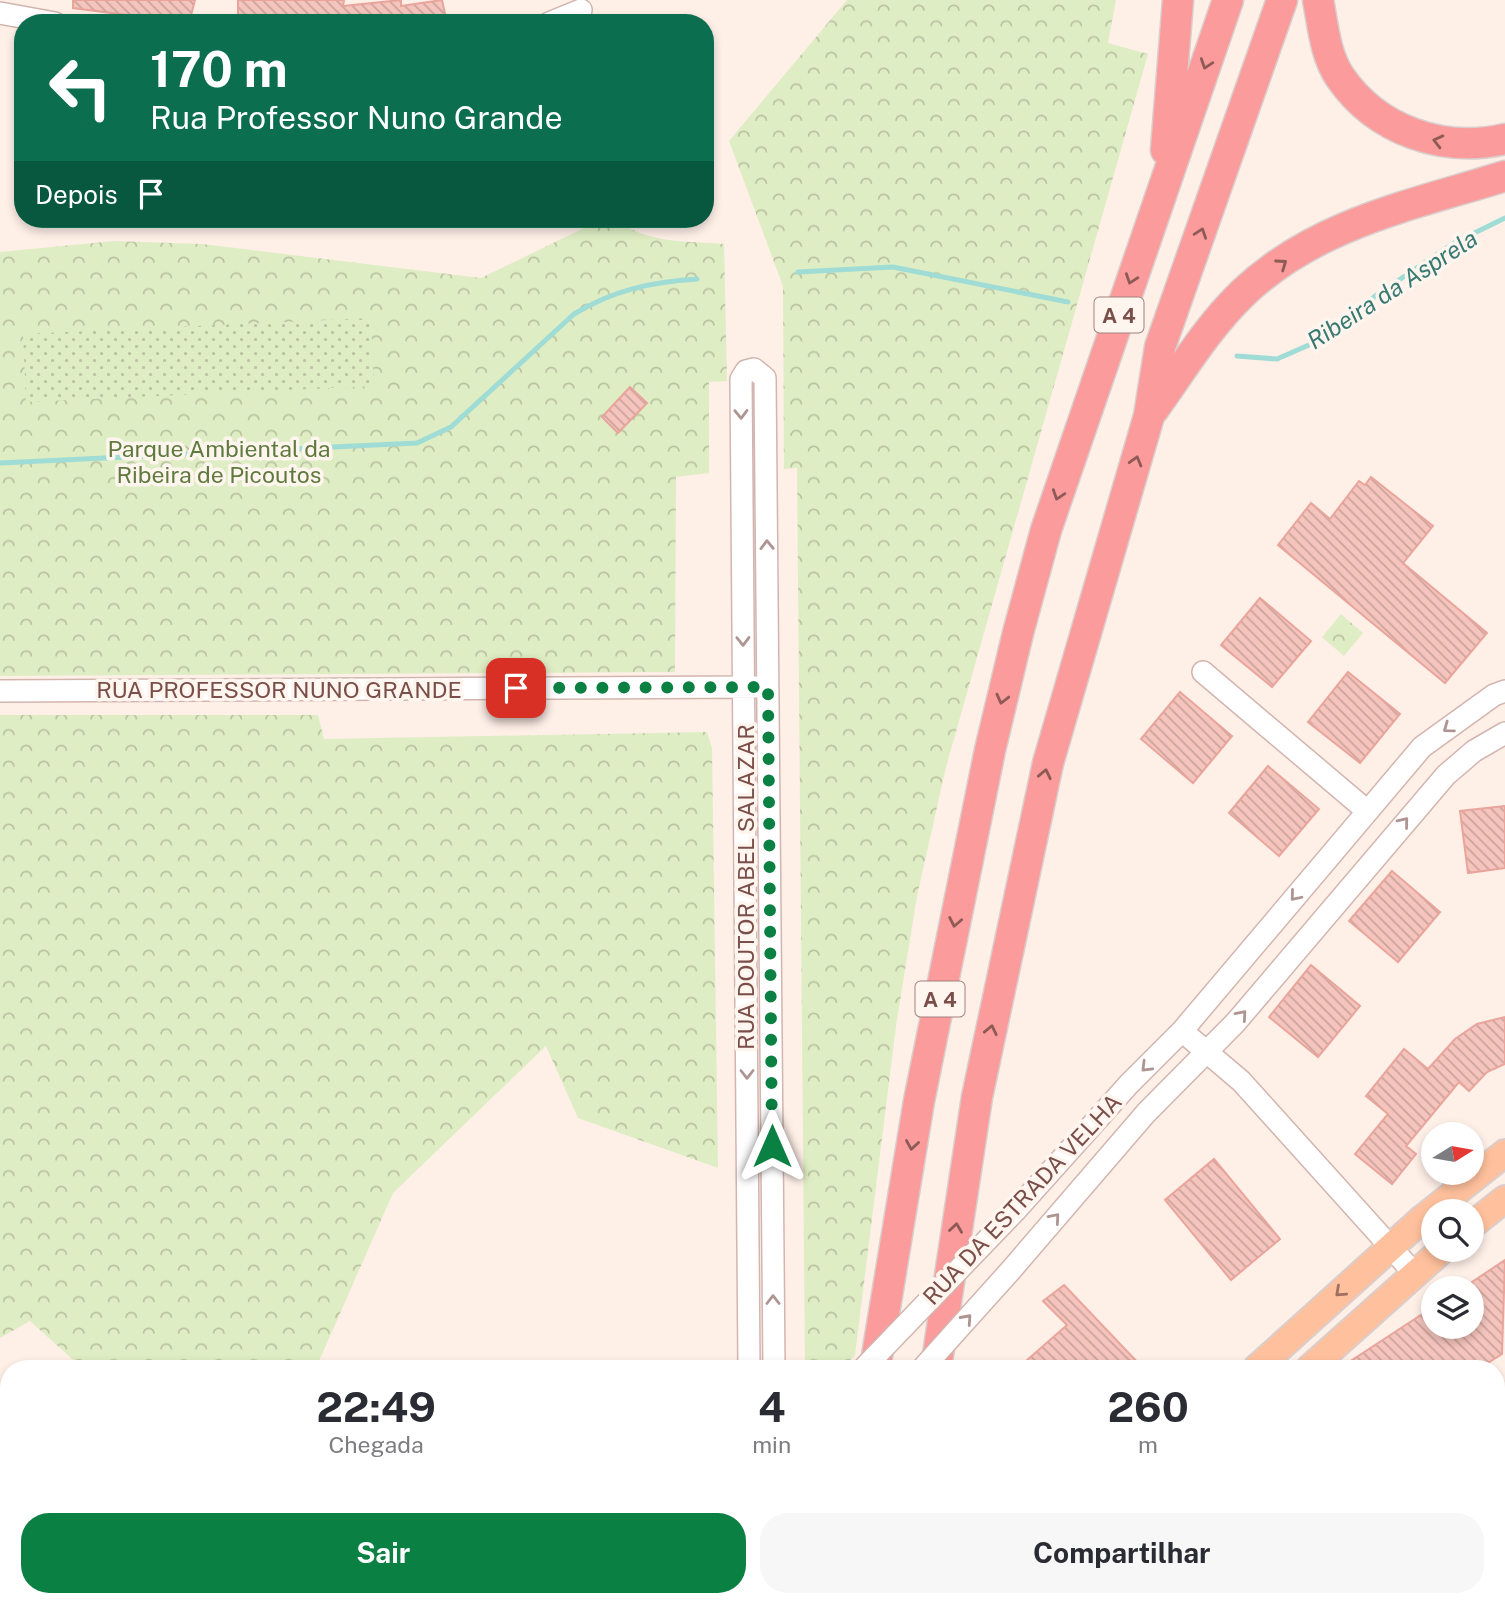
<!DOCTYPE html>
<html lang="pt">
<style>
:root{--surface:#fff;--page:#f7f7f7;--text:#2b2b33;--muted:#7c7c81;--accent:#0b8043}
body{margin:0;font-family:"Public Sans",sans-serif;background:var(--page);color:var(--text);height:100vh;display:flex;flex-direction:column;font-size:26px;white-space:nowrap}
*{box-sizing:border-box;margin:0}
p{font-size:23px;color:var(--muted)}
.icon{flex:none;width:38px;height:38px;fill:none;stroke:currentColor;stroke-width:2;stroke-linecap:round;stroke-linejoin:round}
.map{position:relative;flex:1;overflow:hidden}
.sheet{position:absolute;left:0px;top:1360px;width:1505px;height:247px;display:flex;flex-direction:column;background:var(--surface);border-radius:28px 28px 0 0;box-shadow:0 4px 10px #0003}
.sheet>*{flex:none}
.banner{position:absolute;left:14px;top:14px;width:700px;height:214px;border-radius:28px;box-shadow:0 4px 10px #0003;background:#0b6e4f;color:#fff;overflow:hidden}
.needle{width:46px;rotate:79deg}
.controls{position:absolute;left:1421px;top:1122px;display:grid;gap:14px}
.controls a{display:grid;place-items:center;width:63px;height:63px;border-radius:50%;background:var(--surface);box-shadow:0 4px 10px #0003;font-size:35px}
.pin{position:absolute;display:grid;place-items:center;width:60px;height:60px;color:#fff;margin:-30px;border-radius:14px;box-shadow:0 4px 10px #0006}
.me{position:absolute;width:77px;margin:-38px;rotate:0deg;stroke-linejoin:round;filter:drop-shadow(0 0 5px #0008)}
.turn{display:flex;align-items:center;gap:24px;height:147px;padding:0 21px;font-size:32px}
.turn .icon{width:91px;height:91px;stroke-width:2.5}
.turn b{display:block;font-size:49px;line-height:60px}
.then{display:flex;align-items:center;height:66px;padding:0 21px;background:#0003;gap:14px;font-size:26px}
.eta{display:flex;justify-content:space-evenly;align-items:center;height:119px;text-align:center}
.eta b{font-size:42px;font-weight:700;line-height:49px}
.action{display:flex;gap:14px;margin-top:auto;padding:14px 21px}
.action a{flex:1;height:80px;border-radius:28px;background:var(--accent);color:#fff;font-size:28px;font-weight:700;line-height:80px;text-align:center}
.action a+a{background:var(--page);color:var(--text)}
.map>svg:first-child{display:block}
.forest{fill:url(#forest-crowns)}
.garden{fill:url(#garden-dots)}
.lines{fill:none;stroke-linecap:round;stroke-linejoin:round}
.stream{stroke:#9fdcd5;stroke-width:5}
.building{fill:url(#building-back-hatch);stroke:#e9a59c;stroke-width:2}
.minor-casing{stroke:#d3b5af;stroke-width:24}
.major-casing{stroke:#dacdcc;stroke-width:30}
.highway-casing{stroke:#dacdcc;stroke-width:33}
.minor{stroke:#fff;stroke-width:21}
.major{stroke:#ffc19d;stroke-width:26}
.highway{stroke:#fb9b9b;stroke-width:30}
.minor-bridge-casing{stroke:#d3b5af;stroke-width:24;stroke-linecap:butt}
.minor-bridge{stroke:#fff;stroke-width:21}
.oneway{stroke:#8d5a55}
.oneway2{stroke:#af9592}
.oneway3{stroke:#a27062}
.route{stroke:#0b8043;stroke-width:12;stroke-dasharray:0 21.6}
.labels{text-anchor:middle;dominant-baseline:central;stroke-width:7;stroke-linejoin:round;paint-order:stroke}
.shield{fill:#fff5ef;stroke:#a2807b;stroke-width:2}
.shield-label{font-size:21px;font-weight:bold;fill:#7a4e49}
.park-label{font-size:23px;fill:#5f7a3d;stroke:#fff5ef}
.street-label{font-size:23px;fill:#7a4e49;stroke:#fff5ef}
.water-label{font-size:24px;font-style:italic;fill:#387972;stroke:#fff5ef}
</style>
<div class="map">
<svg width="1505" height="1605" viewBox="0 0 1505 1605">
<defs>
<pattern id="forest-crowns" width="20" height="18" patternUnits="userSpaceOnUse" patternTransform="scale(1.75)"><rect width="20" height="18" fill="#dfedc4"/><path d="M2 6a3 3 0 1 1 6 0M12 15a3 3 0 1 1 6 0" fill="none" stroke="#bac2a1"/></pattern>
<pattern id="garden-dots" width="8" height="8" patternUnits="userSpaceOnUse" patternTransform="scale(1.75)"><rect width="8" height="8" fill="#dfedc4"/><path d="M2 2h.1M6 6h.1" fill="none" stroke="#bac2a1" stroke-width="1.8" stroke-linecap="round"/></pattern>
<pattern id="building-back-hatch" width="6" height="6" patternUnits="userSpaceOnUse" patternTransform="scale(1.75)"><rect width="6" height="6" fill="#f5c5bd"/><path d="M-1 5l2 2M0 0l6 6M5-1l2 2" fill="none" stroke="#cba29c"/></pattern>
</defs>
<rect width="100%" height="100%" fill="#feefe7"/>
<path class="forest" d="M847 0H1116L1108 43 1148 54 946 767 917 896 896 1026 855 1355 843 1368H805L797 468 784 469 783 286 729 141Z
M587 219H617C644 244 688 241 724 244L727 381 709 382V473L676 477 675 672 0 676V252L114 241 202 244 481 278 584 228Z
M1341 614 1363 633 1344 656 1322 637Z
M0 715H318L324 739 707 732 712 748 718 1168 578 1118 546 1046 393 1193 316 1368H82L30 1321 0 1338Z
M0 1409 9 1418V1598H41L42 1605H0Z"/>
<path class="garden" d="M371 318 374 386 26 402 23 334Z"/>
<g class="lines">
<path class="stream" d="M798 272 893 267 1068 302
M1237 356 1277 359 1318 341 1378 294 1454 243 1505 218
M0 463 417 443 451 427 574 314C614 290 651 282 697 279"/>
</g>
<path class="building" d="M73 0H195L189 23 73 8Z
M238 0H344L343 6 401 0V6L442 0 447 23H238Z
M630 387 647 403 618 433 602 417Z
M1371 477 1433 526 1403 563 1487 633 1445 683 1278 545 1311 503 1330 519 1359 481 1365 485Z
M1260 598 1311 641 1272 687 1221 645Z
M1348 672 1400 714 1360 763 1308 722Z
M1180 692 1232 736 1193 783 1141 739Z
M1268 766 1319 809 1279 856 1229 813Z
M1505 806V868L1468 873 1460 811Z
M1392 871 1440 912 1398 962 1349 921Z
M1311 965 1360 1006 1318 1057 1269 1017Z
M1505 1017V1064L1487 1072 1469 1091 1459 1082 1406 1146 1416 1154 1392 1184 1355 1154 1388 1114 1366 1096 1404 1049 1428 1069 1455 1039 1477 1024Z
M1214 1159 1280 1239 1231 1280 1165 1200Z
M1505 1260 1502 1354 1480 1368H1340L1433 1307V1326H1472V1282Z
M1064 1285 1143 1368H1018L1067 1325 1043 1301Z"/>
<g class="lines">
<g class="minor-casing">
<path id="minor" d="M0 13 55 23
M549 23 581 10
M1203 672 1366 810
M0 691 756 687
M1182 1031 1241 1081 1414 1273
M1016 1210 1129 1084 1182 1031 1422 747 1494 695 1505 691
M1011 1270 1146 1113 1236 1022 1446 775 1474 751 1505 733
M749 1368 741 379 746 371 754 369 765 378 774 1368
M1496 1424 1505 1417
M768 1598 769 1605
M583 1605 594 1598
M658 1605 669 1598"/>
</g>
<g class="major-casing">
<path id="major" d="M1472 1225 1505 1199
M1257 1368 1422 1219 1505 1153
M1310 1368 1442 1250
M1048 1605 1056 1598"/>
</g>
<g class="highway-casing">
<path id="highway" d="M1318 0C1323 25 1325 55 1340 77 1377 131 1443 153 1505 139
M1166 150 1178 0
M1153 410C1182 370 1208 326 1244 292 1317 223 1413 205 1505 176
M875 1368 919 1101 990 750 1018 633 1046 530 1228 0
M936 1368 977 1097 1048 763 1149 416 1160 347 1282 0
M860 1605V1598
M915 1605V1598"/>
</g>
<use href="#minor" class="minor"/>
<use href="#major" class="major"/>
<use href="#highway" class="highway"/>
<g class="minor-bridge-casing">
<path id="minor-bridge" d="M864 1368 1016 1210
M923 1368 1011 1270"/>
</g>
<use href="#minor-bridge" class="minor-bridge"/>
</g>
<defs><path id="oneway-chevron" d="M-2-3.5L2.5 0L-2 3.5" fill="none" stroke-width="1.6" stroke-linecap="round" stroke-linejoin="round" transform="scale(1.75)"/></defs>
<g class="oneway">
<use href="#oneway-chevron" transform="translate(1206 64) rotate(109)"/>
<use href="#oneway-chevron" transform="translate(1438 141) rotate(-166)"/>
<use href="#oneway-chevron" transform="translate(1201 233) rotate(-71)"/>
<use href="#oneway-chevron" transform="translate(1282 264) rotate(-35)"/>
<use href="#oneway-chevron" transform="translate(1131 279) rotate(109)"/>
<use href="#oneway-chevron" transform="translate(1136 461) rotate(-74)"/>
<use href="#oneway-chevron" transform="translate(1058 495) rotate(109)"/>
<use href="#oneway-chevron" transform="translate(1002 699) rotate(104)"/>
<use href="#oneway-chevron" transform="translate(1045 774) rotate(-78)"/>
<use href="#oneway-chevron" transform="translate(955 922) rotate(101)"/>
<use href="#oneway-chevron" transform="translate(991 1030) rotate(-78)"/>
<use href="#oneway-chevron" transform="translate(912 1145) rotate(99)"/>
<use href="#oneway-chevron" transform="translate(956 1228) rotate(-82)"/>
</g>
<g class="oneway2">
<use href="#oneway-chevron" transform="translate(741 414) rotate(89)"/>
<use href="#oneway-chevron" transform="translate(767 545) rotate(-91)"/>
<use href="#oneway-chevron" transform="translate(743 641) rotate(89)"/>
<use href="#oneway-chevron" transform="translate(1448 728) rotate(144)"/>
<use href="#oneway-chevron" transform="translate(1404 822) rotate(-51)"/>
<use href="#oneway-chevron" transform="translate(1295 896) rotate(130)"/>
<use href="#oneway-chevron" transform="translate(1242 1015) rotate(-49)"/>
<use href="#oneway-chevron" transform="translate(1146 1067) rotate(135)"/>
<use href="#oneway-chevron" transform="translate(747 1074) rotate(90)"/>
<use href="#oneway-chevron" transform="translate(1055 1218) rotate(-49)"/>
<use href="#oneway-chevron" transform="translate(773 1300) rotate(-90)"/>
<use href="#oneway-chevron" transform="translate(967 1319) rotate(-48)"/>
</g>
<use class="oneway3" href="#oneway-chevron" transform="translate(1340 1292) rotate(138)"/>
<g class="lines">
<path class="route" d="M516 688 768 687 772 1146"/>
</g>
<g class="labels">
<g class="shield">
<rect x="1094.5" y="297.5" width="49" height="35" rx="5"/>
<rect x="915.5" y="981.5" width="49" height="35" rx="5"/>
</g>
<g class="shield-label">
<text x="1119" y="315">A 4</text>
<text x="940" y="999">A 4</text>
</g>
<g class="park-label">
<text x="219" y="448">Parque Ambiental da<tspan x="219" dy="26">Ribeira de Picoutos</tspan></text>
</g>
<g class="street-label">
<text x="279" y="689">RUA PROFESSOR NUNO GRANDE</text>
<text transform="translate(745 887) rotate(-90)">RUA DOUTOR ABEL SALAZAR</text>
<text transform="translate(1022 1199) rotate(-47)">RUA DA ESTRADA VELHA</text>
</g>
<g class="water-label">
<text transform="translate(1392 289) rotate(-33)">Ribeira da Asprela</text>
</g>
</g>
</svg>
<div class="controls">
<a><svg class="needle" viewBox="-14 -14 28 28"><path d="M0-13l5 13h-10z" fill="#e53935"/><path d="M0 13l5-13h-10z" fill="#7c7c81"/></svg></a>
<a><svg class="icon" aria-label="search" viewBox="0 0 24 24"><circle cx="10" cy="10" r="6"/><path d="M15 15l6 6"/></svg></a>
<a><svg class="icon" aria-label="layers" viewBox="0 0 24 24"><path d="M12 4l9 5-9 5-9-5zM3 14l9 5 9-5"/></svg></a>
</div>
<div class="pin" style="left:516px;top:688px;background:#d93025"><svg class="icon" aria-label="arrive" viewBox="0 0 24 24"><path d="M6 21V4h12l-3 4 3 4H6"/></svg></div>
<svg class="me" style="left:772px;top:1146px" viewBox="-20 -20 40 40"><path d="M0-17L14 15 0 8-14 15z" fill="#0b8043" stroke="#fff" stroke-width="4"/></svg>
<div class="banner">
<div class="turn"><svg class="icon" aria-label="left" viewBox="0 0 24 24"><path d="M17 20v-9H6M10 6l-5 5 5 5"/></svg><div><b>170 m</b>Rua Professor Nuno Grande</div></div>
<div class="then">Depois<svg class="icon" aria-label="arrive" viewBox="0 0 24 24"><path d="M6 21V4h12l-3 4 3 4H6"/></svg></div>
</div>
<section class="sheet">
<div class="eta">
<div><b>22:49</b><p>Chegada</p></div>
<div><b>4</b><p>min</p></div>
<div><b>260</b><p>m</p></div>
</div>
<div class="action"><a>Sair</a><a>Compartilhar</a></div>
</section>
</div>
